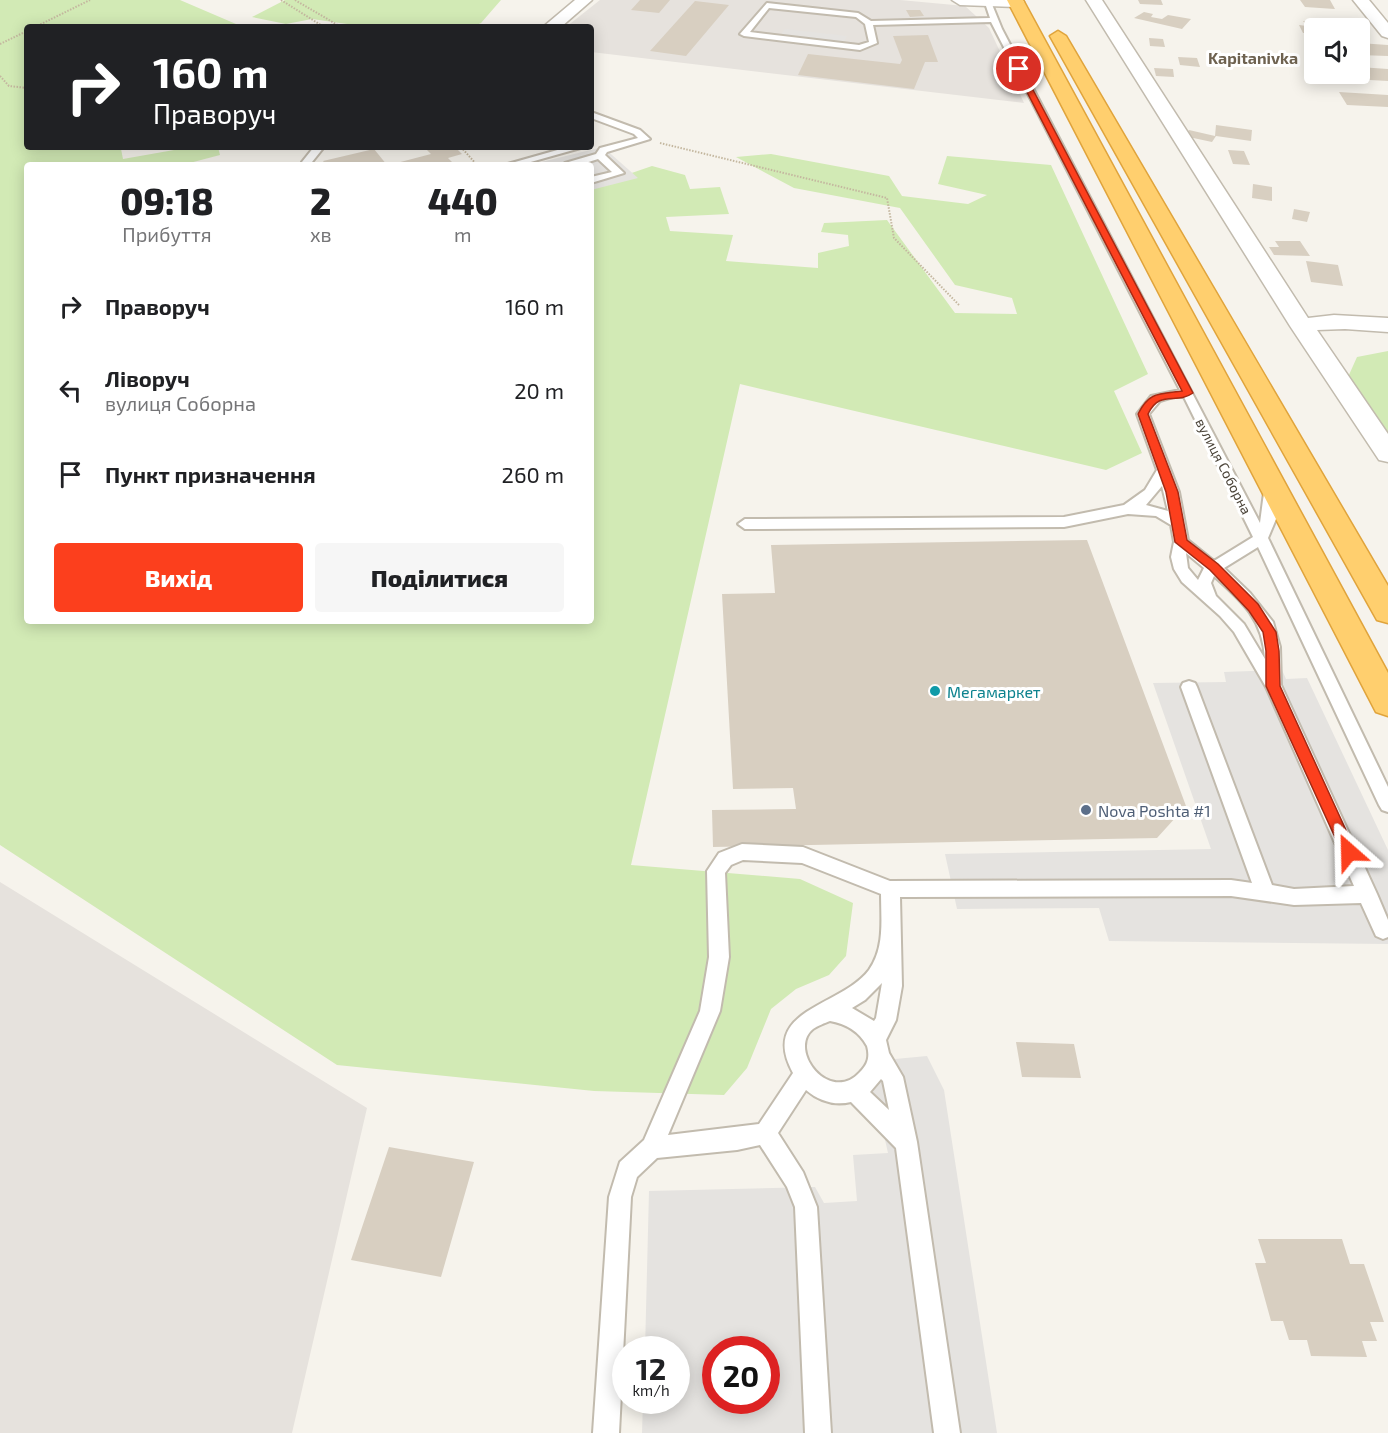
<!DOCTYPE html>
<html lang="uk">
<meta charset="utf-8">
<style>
:root{--surface:#fff;--page:#f6f6f6;--text:#202124;--muted:#757577;--accent:#fc3f1d}
body{margin:0;font-family:"Exo 2",sans-serif;background:var(--page);color:var(--text);height:100vh;display:flex;flex-direction:column;font-size:22px;white-space:nowrap}
*{box-sizing:border-box;margin:0}
p{font-size:20px;color:var(--muted)}
.icon{flex:none;width:33px;height:33px;fill:none;stroke:currentColor;stroke-width:2;stroke-linecap:round;stroke-linejoin:round}
.map{position:relative;flex:1;overflow:hidden}
.sheet{position:absolute;left:24px;top:162px;width:570px;height:462px;display:flex;flex-direction:column;background:var(--surface);border-radius:6px;box-shadow:0 3px 15px #0003}
.sheet>*{flex:none}
.top-card{position:absolute;left:24px;top:24px;width:570px;height:126px;border-radius:6px;box-shadow:0 3px 15px #0003;background:#202124;color:#fff;overflow:hidden}
.buttons{position:absolute;left:1304px;top:18px;display:grid;gap:12px}
.buttons a{display:grid;place-items:center;width:66px;height:66px;border-radius:6px;background:var(--surface);box-shadow:0 3px 15px #0003;font-size:30px}
.speed{position:absolute;left:612px;top:1336px;display:flex;gap:12px;font-size:30px;font-weight:700;text-align:center}
.speed>*{display:grid;place-content:center;width:78px;height:78px;border-radius:50%;background:var(--surface);box-shadow:0 3px 15px #0003;line-height:1}
.speed small{font-size:15px;font-weight:400}
.speed .limit{border:9px solid #d22;background:#fff;color:#111}
.pin{position:absolute;display:grid;place-items:center;width:51px;height:51px;color:#fff;margin:-26px;border:3px solid #fff;border-radius:50%;box-shadow:0 2px 6px #0007}
.me{position:absolute;width:66px;margin:-33px;rotate:335deg;stroke-linejoin:round;filter:drop-shadow(0 0 4px #0008)}
.turn{display:flex;align-items:center;gap:21px;height:126px;padding:0 30px;font-size:27px}
.turn .icon{width:78px;height:78px;stroke-width:2.5}
.turn b{display:block;font-size:42px;line-height:51px}
.eta{display:flex;justify-content:space-evenly;align-items:center;height:102px;text-align:center}
.eta b{font-size:36px;font-weight:800;line-height:42px}
.primary-button{display:flex;gap:12px;margin-top:auto;padding:12px 30px}
.primary-button a{flex:1;height:69px;border-radius:6px;background:var(--accent);color:#fff;font-size:24px;font-weight:800;line-height:69px;text-align:center}
.primary-button a+a{background:var(--page);color:var(--text)}
ul{padding:0;list-style:none}
li{display:flex;align-items:center;gap:18px;height:84px;padding:0 30px}
li div{flex:1}
li b{display:block;font-size:22px}
li em{font-style:normal}
.map>svg:first-child{display:block}
.industrial{fill:#e6e2dd}
.green{fill:#d2eab5}
.parking{fill:#e5e3e0;fill-rule:evenodd}
.building{fill:#d8cfc1}
.lines{fill:none;stroke-linecap:round;stroke-linejoin:round}
.lane-casing{stroke:#c2bbae;stroke-width:4}
.street-casing{stroke:#c2bbae;stroke-width:3}
.highway-casing{stroke:#e0a43c;stroke-width:3}
.path{stroke:#c4b79f;stroke-width:2;stroke-dasharray:1.5 1.5;stroke-linecap:butt}
.lane{fill:#fff;fill-rule:evenodd}
.street{fill:#fff;fill-rule:evenodd}
.highway{fill:#ffcf6e;fill-rule:evenodd}
.route{fill:#fc3f1d;stroke:#a42913;stroke-width:1.5}
.culture-dot{fill:#0f9aa8;stroke:#fff;stroke-width:2}
.service-dot{fill:#5c6f8a;stroke:#fff;stroke-width:2}
.labels{text-anchor:middle;dominant-baseline:central;stroke-width:6;stroke-linejoin:round;paint-order:stroke}
.far-street-label{font-size:14px;fill:#4b4439;stroke:#fff}
.far-quarter-label{font-size:16px;font-weight:bold;fill:#6e6250;stroke:#fff}
.culture-label{font-size:16px;fill:#0d838f;stroke:#fff;text-anchor:start}
.service-label{font-size:16px;fill:#4e5e75;stroke:#fff;text-anchor:start}
</style>
<div class="map">
<svg width="1388" height="1433" viewBox="0 0 1388 1433">
<rect width="100%" height="100%" fill="#f6f3ec"/>
<path class="industrial" d="M600 0H900L965 6 989 28 1024 103 591 52V27H566Z
M0 882 367 1108 292 1433H0Z"/>
<path class="green" d="M0 0H180L243 27H27V147H127L121 149 123 159 191 147H218L220 155 182 165H27V621H591V187L652 166 685 175 690 189 720 187 729 214 666 217 670 231 733 235 726 261 818 268V253L849 246 848 235 821 232 824 223 887 220 955 313 1017 314 1012 298 955 285 900 208 794 188 736 157 771 154 889 176 902 196 968 204 987 195 938 184 947 156 1051 165 1148 374 1114 391 1142 453 1106 470 740 384 631 865 800 879 853 903 846 956 829 975 796 989 771 1009 747 1068 724 1095 594 1091 337 1065 0 845Z
M285 0H501L481 23 472 27H347V24L312 19 286 24 252 17Z
M1388 351V450L1344 386 1357 357Z"/>
<path class="parking" d="M785 29 847 36 841 48 777 40Z
M603 147 638 178 591 190V165H529Z
M1282 670 1286 679 1307 678 1388 850V944L1109 941 1099 908 957 909 945 854 1211 849 1153 683 1226 682 1224 672Z
M927 1056 944 1090 997 1433H642L643 1401H676V1350H645L649 1191 815 1187 824 1203 857 1201 853 1155 888 1153 883 1131 859 1112 895 1059ZM716 1350H766V1401H716Z"/>
<path class="building" d="M640 0H670L659 13 631 10Z
M1138 0H1161L1163 5 1140 4Z
M1300 0H1330L1335 9 1305 7Z
M695 1 729 5 686 56 650 51Z
M906 10H920L924 16 910 17Z
M1144 12 1153 14 1151 17 1162 19 1168 15 1191 19 1182 29 1134 18Z
M1303 21 1341 22 1345 28H1314V33H1303L1299 25 1307 26Z
M928 35 938 62H925L914 89 798 75 808 54 900 64 902 60 893 36Z
M1149 38 1163 39 1165 47 1150 46Z
M1359 43 1388 45V56L1359 55Z
M1178 57 1197 58 1200 67 1180 65Z
M1359 67 1388 69V81L1334 78 1331 74H1359Z
M1154 68 1173 69 1174 77 1156 76Z
M1339 92 1388 95V107L1347 105Z
M1216 125 1252 130 1251 141 1216 136 1212 142 1184 136 1189 130 1215 136Z
M424 147H455L462 154 448 158 455 165H389L431 154Z
M374 149 387 165H326L323 161Z
M1228 150 1244 151 1250 165 1233 164Z
M1253 184 1272 187V201L1252 198Z
M1294 209 1310 212 1307 222 1292 219Z
M1275 241H1300L1310 256 1274 255 1269 247H1279Z
M1306 261 1338 265 1343 286 1311 282Z
M1087 540 1186 806 1157 838 713 847 712 810 796 809 793 788 733 789 722 594 775 593 771 545Z
M1016 1042 1074 1044 1081 1078 1022 1077Z
M389 1147 474 1162 441 1277 351 1260Z
M1258 1239H1342L1350 1264H1364L1384 1322H1370L1377 1341H1362L1367 1357 1311 1356 1307 1340H1289L1283 1321H1271L1255 1263H1266Z"/>
<g class="lines">
<g class="lane-casing">
<path id="lane" d="M984 0 991 2 1002 29 1260 523 1265 485 1272 481 1279 485 1276 519 1268 538 1388 787V812L1382 810 1379 805 1258 547 1224 568 1250 593 1273 622 1280 647 1281 685 1377 894 1388 920V937L1383 939 1376 936 1361 903 1294 905 1231 896 900 897 902 986 896 1020 886 1040 889 1053 903 1077 917 1142 960 1433H934L896 1148 851 1102C835 1106 819 1101 806 1090L778 1133 803 1172 817 1207 831 1433H805L795 1207 787 1187 760 1145 737 1150 657 1158 637 1177 631 1197 619 1433H593L609 1197 620 1162 644 1140 700 1011 709 957 707 871 719 853 742 844 803 847 890 881 1231 880 1252 883 1181 687 1183 683 1189 681 1195 683 1197 687 1272 885 1294 889 1354 886 1266 687 1234 632 1220 616 1182 582 1174 569 1171 557 1174 542 1171 525 1156 516 1128 514 1064 527 745 529 738 524 745 519 1064 517 1124 505 1145 490 1157 470 1137 414 1151 396 1180 390 991 22 873 25 877 43 860 50 744 36 740 34 767 3 858 13 871 21 990 18ZM769 8 856 17 865 24 869 42 859 45 750 32ZM1173 397H1184L1253 537 1214 561 1188 540 1179 492 1149 414 1160 401ZM1162 486 1168 511 1146 505ZM1186 553 1204 568 1198 580 1188 568ZM1214 576C1242 601 1263 619 1265 659L1244 624 1216 596 1211 583ZM743 860 802 863 881 894C881 920 885 947 869 970 841 1007 758 1009 793 1073L759 1124 668 1135 720 1011 729 957 725 873 731 865ZM882 983 876 1018 874 1021 852 1008 865 1000ZM830 1021C846 1024 859 1031 867 1046 870 1057 868 1064 860 1072 830 1105 787 1050 813 1029 817 1026 825 1023 830 1021ZM881 1079 883 1081 889 1110 870 1092Z
M591 112 640 130 650 139 607 152 605 155 624 173 591 183V177L612 172 598 159 579 165H563L565 163 596 154 600 148 638 138 634 134 591 118Z
M314 147H324L312 162 314 165H304L302 162Z
M568 147H584L520 165H504Z"/>
</g>
<g class="street-casing">
<path id="street" d="M575 0H592L561 27H543Z
M952 0H1022L1024 2 1016 7 960 5Z
M1086 0H1102L1308 318 1334 315 1388 318V332L1345 329 1317 330 1388 434V462L1379 460 1290 326Z
M1353 0H1369L1388 23V38L1382 36Z"/>
</g>
<g class="highway-casing">
<path id="highway" d="M1007 0H1023L1388 673V716L1376 712Z
M1058 31 1066 36 1388 586V623L1377 620 1050 36Z"/>
</g>
<path class="path" d="M281 0 324 27
M295 0 341 27
M35 27 90 0
M0 44 27 31
M0 76 9 86 27 88
M660 143 887 198 894 238 960 306
M461 147 477 165"/>
<use href="#lane" class="lane"/>
<use href="#street" class="street"/>
<use href="#highway" class="highway"/>
</g>
<path class="route" d="M1019 67 1022 69 1193 393C1176 405 1160 389 1148 414L1178 492 1187 540 1218 564 1258 604 1276 632 1279 651 1280 686 1356 852 1354 857 1349 859 1344 857 1266 686V651L1263 632 1249 611 1233 594 1210 570 1175 542 1166 492 1138 414C1149 392 1158 394 1182 391L1015 69Z"/>
<circle class="culture-dot" cx="935" cy="691" r="6"/>
<circle class="service-dot" cx="1086" cy="810" r="6"/>
<g class="labels">
<g class="far-street-label">
<text transform="translate(1224 466) rotate(63)">вулиця Соборна</text>
</g>
<g class="far-quarter-label">
<text x="1253" y="57">Kapitanivka</text>
</g>
<g class="culture-label">
<text x="947" y="691">Мегамаркет</text>
</g>
<g class="service-label">
<text x="1098" y="810">Nova Poshta #1</text>
</g>
</g>
</svg>
<div class="buttons">
<a><svg class="icon" aria-label="sound" viewBox="0 0 24 24"><path d="M4 9h4l5-4v14l-5-4H4zM17 9q2 3 0 6"/></svg></a>
</div>
<div class="speed"><div>12<small>km/h</small></div><div class="limit">20</div></div>
<div class="pin" style="left:1019px;top:69px;background:#d93025"><svg class="icon" aria-label="arrive" viewBox="0 0 24 24"><path d="M6 21V4h12l-3 4 3 4H6"/></svg></div>
<svg class="me" style="left:1349px;top:852px" viewBox="-20 -20 40 40"><path d="M0-17L14 15 0 8-14 15z" fill="#fc3f1d" stroke="#fff" stroke-width="4"/></svg>
<div class="top-card">
<div class="turn"><svg class="icon" aria-label="right" viewBox="0 0 24 24"><path d="M7 20v-9h11M14 6l5 5-5 5"/></svg><div><b>160 m</b>Праворуч</div></div>
</div>
<section class="sheet">
<div class="eta">
<div><b>09:18</b><p>Прибуття</p></div>
<div><b>2</b><p>хв</p></div>
<div><b>440</b><p>m</p></div>
</div>
<ul>
<li><svg class="icon" aria-label="right" viewBox="0 0 24 24"><path d="M7 20v-9h11M14 6l5 5-5 5"/></svg><div><b>Праворуч</b></div><em>160 m</em></li>
<li><svg class="icon" aria-label="left" viewBox="0 0 24 24"><path d="M17 20v-9H6M10 6l-5 5 5 5"/></svg><div><b>Ліворуч</b><p>вулиця Соборна</p></div><em>20 m</em></li>
<li><svg class="icon" aria-label="arrive" viewBox="0 0 24 24"><path d="M6 21V4h12l-3 4 3 4H6"/></svg><div><b>Пункт призначення</b></div><em>260 m</em></li>
</ul>
<div class="primary-button"><a>Вихід</a><a>Поділитися</a></div>
</section>
</div>
